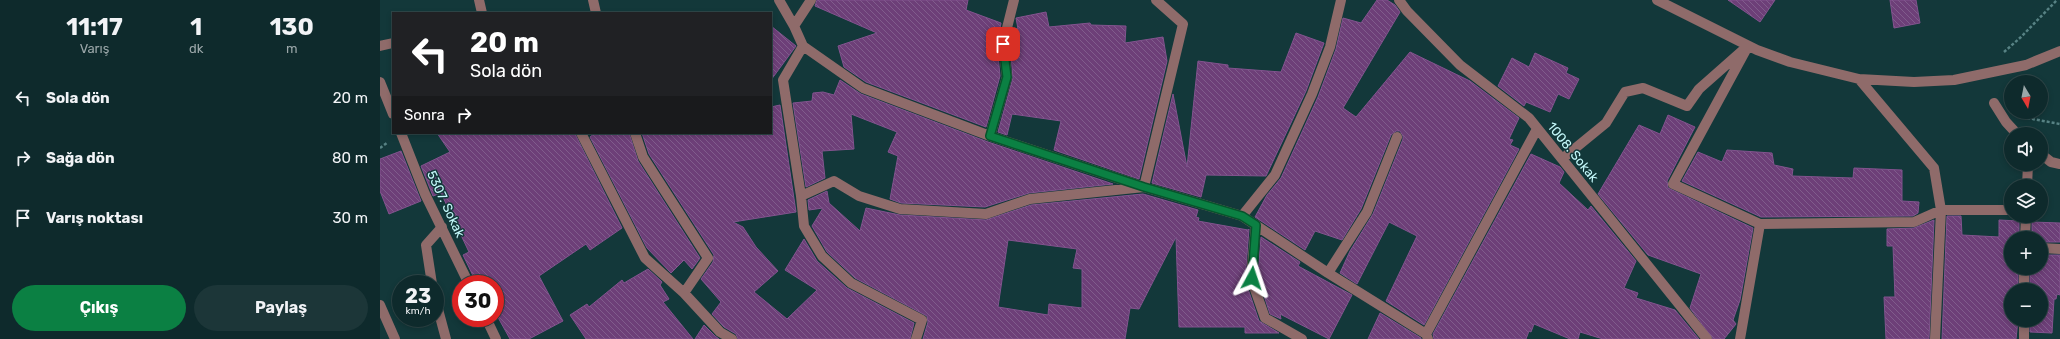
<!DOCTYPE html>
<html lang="tr">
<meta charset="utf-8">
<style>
:root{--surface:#0e2a2c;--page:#1c3638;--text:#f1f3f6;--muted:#9ba7a9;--line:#2e4648;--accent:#0b8043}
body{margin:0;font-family:Rubik,sans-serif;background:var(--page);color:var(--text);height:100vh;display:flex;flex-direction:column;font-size:15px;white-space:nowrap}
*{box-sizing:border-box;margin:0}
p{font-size:13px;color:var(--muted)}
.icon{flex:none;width:22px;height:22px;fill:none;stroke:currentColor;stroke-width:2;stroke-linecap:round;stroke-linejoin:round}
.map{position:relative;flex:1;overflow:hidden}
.panel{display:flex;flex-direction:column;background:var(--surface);width:380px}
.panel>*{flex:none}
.banner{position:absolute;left:12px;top:12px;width:380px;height:122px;border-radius:0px;box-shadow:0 2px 6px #0003,0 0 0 1px var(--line);background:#202124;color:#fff;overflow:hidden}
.needle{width:26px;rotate:170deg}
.controls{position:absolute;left:1624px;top:75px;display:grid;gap:8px}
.controls a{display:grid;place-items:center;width:44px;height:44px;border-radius:50%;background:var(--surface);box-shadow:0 2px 6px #0003,0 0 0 1px var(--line);font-size:20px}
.speed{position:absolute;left:12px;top:275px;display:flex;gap:8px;font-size:20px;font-weight:700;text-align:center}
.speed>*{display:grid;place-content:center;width:52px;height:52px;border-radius:50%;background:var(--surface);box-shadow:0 2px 6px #0003,0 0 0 1px var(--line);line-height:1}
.speed small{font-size:10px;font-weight:400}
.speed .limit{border:6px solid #d22;background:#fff;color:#111}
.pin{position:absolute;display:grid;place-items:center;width:34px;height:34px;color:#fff;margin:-17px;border-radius:8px;box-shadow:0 2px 6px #0006}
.me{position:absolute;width:44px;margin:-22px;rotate:5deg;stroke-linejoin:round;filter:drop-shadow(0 0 3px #0008)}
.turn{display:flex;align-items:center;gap:14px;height:84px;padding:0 12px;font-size:18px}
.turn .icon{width:52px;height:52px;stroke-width:2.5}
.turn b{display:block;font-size:28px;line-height:34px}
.then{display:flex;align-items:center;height:38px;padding:0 12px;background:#0003;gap:8px;font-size:15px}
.eta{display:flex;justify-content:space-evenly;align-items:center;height:68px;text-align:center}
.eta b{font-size:24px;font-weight:700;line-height:28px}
.button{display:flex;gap:8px;margin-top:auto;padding:8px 12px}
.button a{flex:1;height:46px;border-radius:24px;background:var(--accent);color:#fff;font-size:16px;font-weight:700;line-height:46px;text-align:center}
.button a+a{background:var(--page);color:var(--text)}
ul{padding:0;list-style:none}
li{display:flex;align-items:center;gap:12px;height:60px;padding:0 12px}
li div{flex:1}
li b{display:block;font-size:15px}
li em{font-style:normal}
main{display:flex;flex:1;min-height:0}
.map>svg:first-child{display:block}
.building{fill:url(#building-back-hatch);stroke:#82538e;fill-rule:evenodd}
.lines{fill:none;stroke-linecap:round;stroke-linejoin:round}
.path{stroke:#578284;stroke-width:2.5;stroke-dasharray:3 2;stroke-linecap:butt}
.pedestrian{stroke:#8f6b6a;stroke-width:10}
.minor{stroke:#8f6b6a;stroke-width:10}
.route-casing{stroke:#07532c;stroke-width:10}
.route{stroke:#0b8043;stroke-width:7}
.labels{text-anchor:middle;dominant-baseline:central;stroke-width:3;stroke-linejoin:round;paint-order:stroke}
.street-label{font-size:13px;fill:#c5f9fb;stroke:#13383a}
</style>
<main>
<section class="panel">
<div class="eta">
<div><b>11:17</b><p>Varış</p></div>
<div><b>1</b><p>dk</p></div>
<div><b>130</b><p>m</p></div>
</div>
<ul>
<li><svg class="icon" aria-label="left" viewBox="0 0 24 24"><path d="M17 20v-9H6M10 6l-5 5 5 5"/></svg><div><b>Sola dön</b></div><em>20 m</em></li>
<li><svg class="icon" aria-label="right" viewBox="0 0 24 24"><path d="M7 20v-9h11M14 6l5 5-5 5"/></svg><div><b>Sağa dön</b></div><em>80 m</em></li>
<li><svg class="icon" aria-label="arrive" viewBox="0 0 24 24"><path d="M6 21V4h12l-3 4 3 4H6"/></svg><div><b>Varış noktası</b></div><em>30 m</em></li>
</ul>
<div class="button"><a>Çıkış</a><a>Paylaş</a></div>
</section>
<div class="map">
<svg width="1680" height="339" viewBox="0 0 1680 339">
<defs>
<pattern id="building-back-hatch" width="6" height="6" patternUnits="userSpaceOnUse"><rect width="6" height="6" fill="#6d3f78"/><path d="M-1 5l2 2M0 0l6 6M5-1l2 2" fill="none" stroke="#805c8c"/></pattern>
</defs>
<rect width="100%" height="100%" fill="#13383a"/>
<path class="building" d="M437 0H588L586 10 621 23 617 45 620 76 606 127 486 82 464 67 458 46 497 33 435 6Z
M997 0H1007L1015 5 1020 12 963 108 976 117 1030 52 1090 81 1139 118 1129 139 1133 140 1130 145 1139 149 1044 325 1006 301 1037 236 1009 222 977 284 960 273 970 251 993 214 1023 139V136L1020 131H1016L1011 135 981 209 962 240 935 231 925 250 875 217 887 195 901 178 938 97 956 49 963 18 981 23Z
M1348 0H1395L1380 22Z
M1510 0H1536L1540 23 1514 28Z
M666 12 669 27 710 23 711 25 746 26 745 43 783 37 787 61 759 179 674 150 681 121 632 114 627 135 618 132 633 78 630 44 634 28 638 29 636 18Z
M391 26 416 46 391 80Z
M916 33 944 43 926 91 886 176 826 175 821 197 772 183 793 94 807 167 818 61 848 65V68L901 72Z
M1155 53 1188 68 1186 73 1199 79 1189 99 1178 94 1170 112 1146 102 1144 106 1118 86 1132 58 1149 67Z
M460 80 481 94 608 142 733 184 649 193 605 207 521 203 510 199 518 156 508 152 517 132 471 114 474 149 442 151 445 178 426 187 413 103 432 101 433 93 443 92 454 95Z
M400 105 416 212 353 222 363 227 376 247 398 271 374 292 407 319 437 290 405 270 424 239 437 261 467 288 534 323 530 339H358L356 334 344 327 332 314 341 302 321 279 333 262 334 255 269 154 262 133H391V107Z
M1288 115 1315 127 1287 181 1288 188 1373 228 1360 300 1353 320 1356 324 1344 339H1333L1310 308 1321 274 1268 255 1218 194 1259 125 1280 134Z
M57 133 195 134 242 228 210 250 206 244 159 276 183 321 149 339H130L115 312V284H97L83 255 89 252 61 193 53 196 41 166 70 152Z
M215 133H249L258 161 320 258 312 269 304 260 291 273 267 248 210 137Z
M1347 150 1392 153 1394 165 1413 169 1412 176 1473 178 1474 168 1522 170V201L1539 202 1538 213 1533 216 1381 217 1302 181 1318 152 1342 162Z
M21 151 41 201 9 214 0 191V159Z
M1151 154 1180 167 1184 172 1179 183 1208 210 1211 206 1256 261 1244 288 1258 293 1256 298 1295 310 1319 339H1223L1200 332 1198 339H1190L1154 324 1151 332 1149 331 1146 339H1054L1053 334Z
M447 191 449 203 480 231 486 208 520 215 606 220 651 205 763 194 818 210 816 217 819 218 818 221 868 230 869 229 865 280 879 321 899 333H865V327H799L796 237 759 309 750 308 745 339H543L548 322 547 316 475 278 447 252 432 226 443 208 429 210 428 200ZM628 240 697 249 693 268 702 269V308L669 304 668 315 618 307Z
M1567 216H1581L1582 235 1619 237V220L1639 221V238H1631V268H1638V290H1631V320H1638L1636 339H1562Z
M1554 220 1549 339H1506L1504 297H1515L1513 246H1507V229L1534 228Z
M1652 222 1680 223V242H1661V238H1652Z
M881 237 920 262 918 266 972 295 949 339 900 314 901 319 890 314 878 277Z
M1661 255H1680V295L1677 294 1676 299H1674L1672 333 1650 332V320H1661V290H1650V268H1661Z
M268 269 282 282 280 285 289 299 283 302 313 339H206L190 315 207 304 209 307 242 280 244 283Z
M1000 313 1041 338V339H988Z
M324 325 335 336 339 339H315Z"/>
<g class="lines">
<path class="path" d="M1624 52 1641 37 1677 0
M1647 118 1680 124
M0 148 7 143"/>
<path class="pedestrian" d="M0 305 15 339"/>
<path class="minor" d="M99 0 102 13
M213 0 216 13
M399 0 414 26 423 46 483 88 610 136 764 187 862 216 948 273 1046 334 1048 339
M1019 0 1027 11 1080 65 1149 118 1327 339
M1277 0 1377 50 1410 62 1479 79 1534 82 1574 80 1646 65 1680 51
M414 26 431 0
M0 46 13 43
M423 46 403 80 421 196 424 226 442 256 471 283 542 320 536 339
M1368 46 1293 184 1380 224 1534 222 1561 210H1631
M1479 79 1554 168 1561 210 1555 339
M0 82 13 114
M1614 103 1626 122 1637 134
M21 133 45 194 89 284
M201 133 265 258 304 293 340 332 352 339
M255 133 263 157 328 258 304 293
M610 136 627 77 623 44 634 0
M1661 154 1671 162 1680 164
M1182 159 1226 123 1245 92 1263 88 1307 106 1319 89 1362 51
M1647 186 1648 164
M421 196 454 181 479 196 520 209 606 214 650 199 764 187 803 24 776 0
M862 216 895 175 932 94 950 47 961 0
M876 225 871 278 885 318 922 339
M1645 238 1646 216
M1661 248 1680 249
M948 273 987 212 1017 137
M52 284 46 245 62 227
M1644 290V268
M55 298 66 339
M106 318 116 339
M1046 334 1157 129
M1360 339 1380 224
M1644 339V320"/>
</g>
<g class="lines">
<g class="route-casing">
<path id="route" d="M623 44 627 77 610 136 764 187 862 216 876 225 872 278"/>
</g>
<use href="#route" class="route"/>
</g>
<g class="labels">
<g class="street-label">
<text transform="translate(1193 152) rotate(51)">1008. Sokak</text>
<text transform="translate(66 204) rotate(65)">5307. Sokak</text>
</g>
</g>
</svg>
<div class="controls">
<a><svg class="needle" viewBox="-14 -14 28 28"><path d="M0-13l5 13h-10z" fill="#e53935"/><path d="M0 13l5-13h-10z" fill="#9ba7a9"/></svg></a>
<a><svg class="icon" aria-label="sound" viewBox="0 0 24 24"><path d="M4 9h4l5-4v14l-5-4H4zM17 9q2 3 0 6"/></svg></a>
<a><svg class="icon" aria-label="layers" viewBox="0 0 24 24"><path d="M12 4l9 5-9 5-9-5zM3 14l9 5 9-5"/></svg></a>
<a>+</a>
<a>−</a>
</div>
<div class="speed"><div>23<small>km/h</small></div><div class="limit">30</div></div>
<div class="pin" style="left:623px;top:44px;background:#d93025"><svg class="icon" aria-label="arrive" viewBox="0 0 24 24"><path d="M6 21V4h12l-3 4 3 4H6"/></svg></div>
<svg class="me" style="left:872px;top:278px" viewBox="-20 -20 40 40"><path d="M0-17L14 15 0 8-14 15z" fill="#0b8043" stroke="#fff" stroke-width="4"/></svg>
<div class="banner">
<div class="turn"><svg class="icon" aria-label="left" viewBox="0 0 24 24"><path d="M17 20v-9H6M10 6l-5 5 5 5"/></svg><div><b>20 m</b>Sola dön</div></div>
<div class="then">Sonra<svg class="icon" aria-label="right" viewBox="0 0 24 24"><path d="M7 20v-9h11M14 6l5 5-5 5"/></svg></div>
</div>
</div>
</main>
